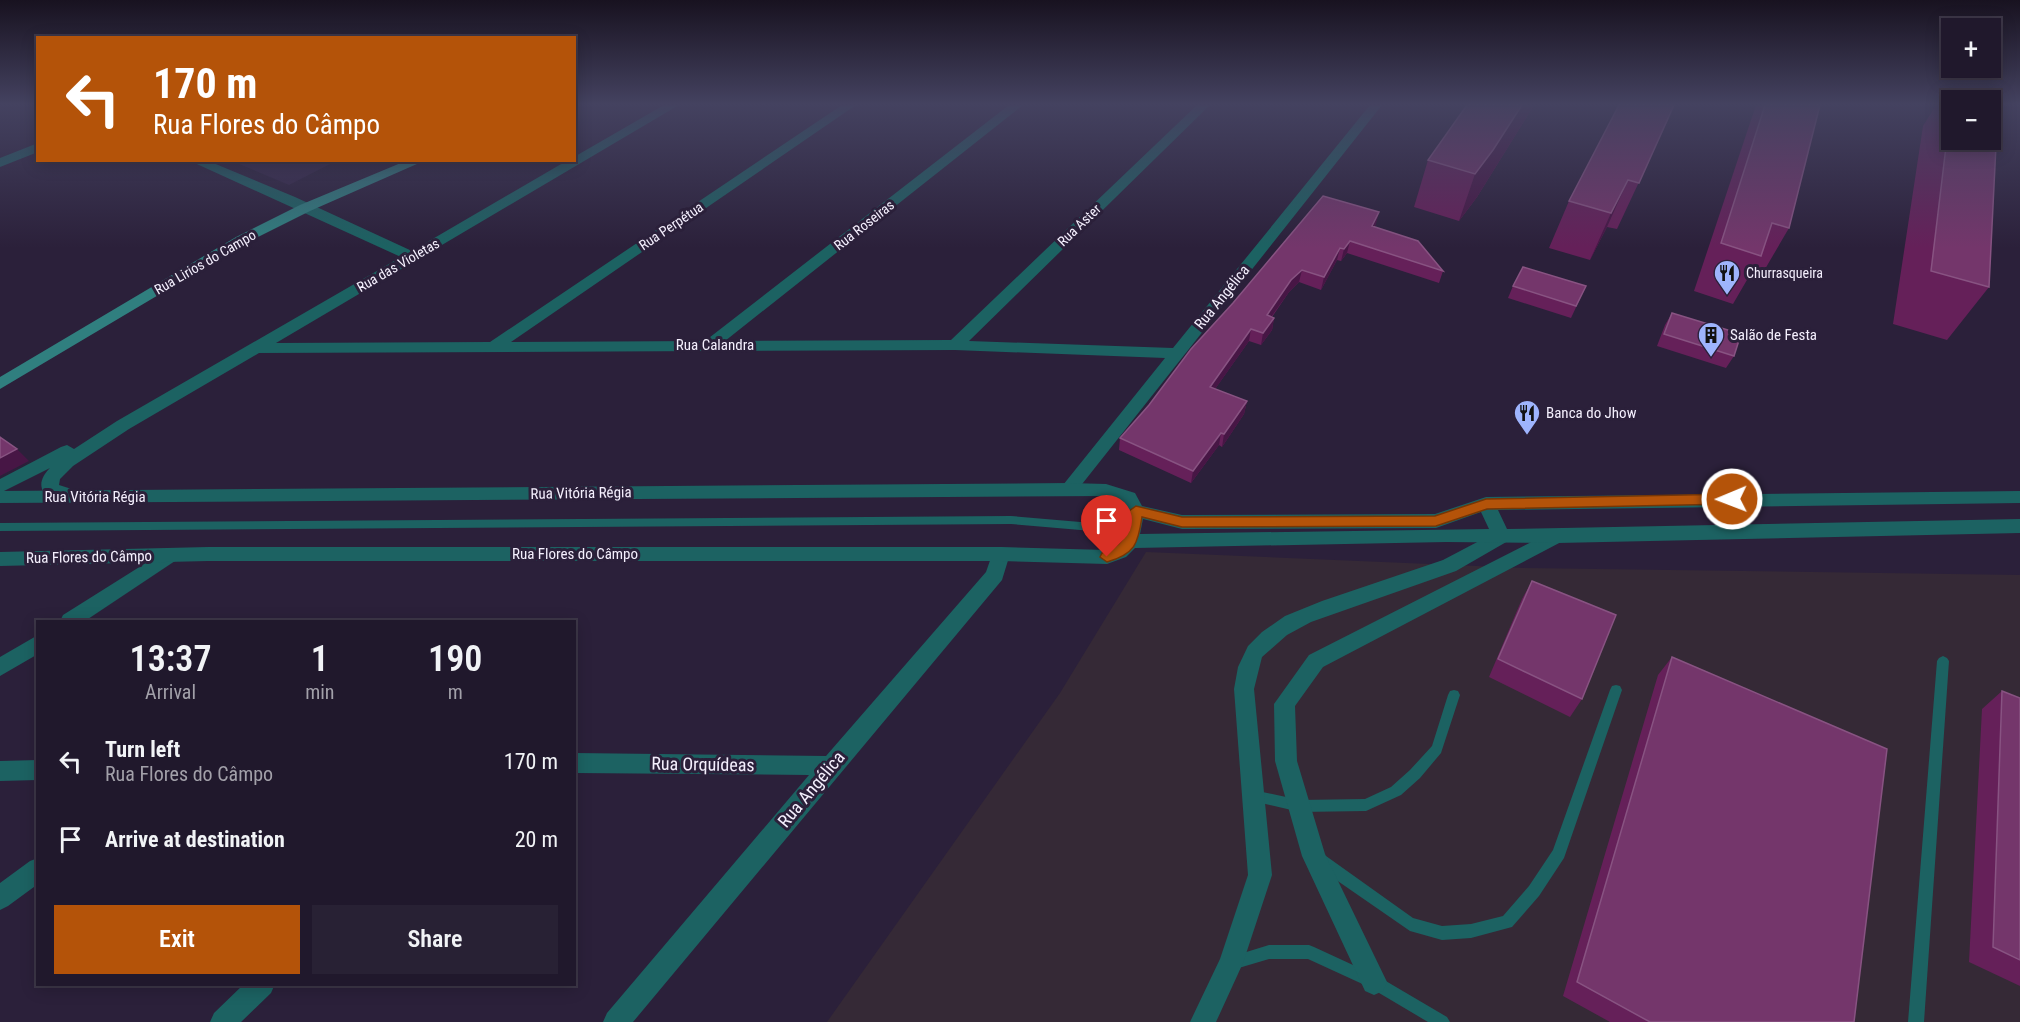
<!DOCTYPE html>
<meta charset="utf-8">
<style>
:root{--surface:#20182c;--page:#282134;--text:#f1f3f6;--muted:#a2a0a9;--line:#3d3748;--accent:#b45309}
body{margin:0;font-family:"Roboto Condensed",sans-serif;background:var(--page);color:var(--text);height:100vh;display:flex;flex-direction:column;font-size:22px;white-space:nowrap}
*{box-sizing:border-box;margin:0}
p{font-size:20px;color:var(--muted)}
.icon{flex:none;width:33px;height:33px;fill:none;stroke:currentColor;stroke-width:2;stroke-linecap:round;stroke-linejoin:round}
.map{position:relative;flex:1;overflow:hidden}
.details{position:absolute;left:36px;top:620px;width:540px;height:366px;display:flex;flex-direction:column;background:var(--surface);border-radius:0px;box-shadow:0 3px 15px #0003,0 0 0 2px var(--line)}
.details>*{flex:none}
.banner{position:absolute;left:36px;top:36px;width:540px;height:126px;border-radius:0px;box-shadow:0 3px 15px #0003,0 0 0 2px var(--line);background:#b45309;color:#fff;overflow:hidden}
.buttons{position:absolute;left:1941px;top:18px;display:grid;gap:12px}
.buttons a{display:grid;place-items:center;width:60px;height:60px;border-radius:0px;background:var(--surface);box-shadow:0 3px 15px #0003,0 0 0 2px var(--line);font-size:30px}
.pin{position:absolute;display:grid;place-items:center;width:51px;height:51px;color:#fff;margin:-62px -26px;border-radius:50% 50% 50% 0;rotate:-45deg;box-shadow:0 0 6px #0007}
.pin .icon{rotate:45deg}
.me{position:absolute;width:66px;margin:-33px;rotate:269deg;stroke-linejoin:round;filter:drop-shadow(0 0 4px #0008)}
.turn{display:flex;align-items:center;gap:21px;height:126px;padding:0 18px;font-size:27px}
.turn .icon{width:78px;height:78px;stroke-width:2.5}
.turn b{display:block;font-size:42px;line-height:51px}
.eta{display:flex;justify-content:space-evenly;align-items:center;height:102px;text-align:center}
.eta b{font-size:36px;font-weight:600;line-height:42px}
.action{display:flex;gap:12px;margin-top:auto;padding:12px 18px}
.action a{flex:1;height:69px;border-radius:0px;background:var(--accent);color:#fff;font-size:24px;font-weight:600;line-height:69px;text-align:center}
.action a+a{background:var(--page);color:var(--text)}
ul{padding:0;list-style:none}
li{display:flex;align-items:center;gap:18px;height:78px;padding:0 18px}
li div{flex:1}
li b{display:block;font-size:22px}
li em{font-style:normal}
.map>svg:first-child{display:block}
.industrial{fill:#352936}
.built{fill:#342646}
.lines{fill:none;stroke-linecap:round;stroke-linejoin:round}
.service{fill:#1c6262;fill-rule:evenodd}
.minor{fill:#1c6262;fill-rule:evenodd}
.tertiary{fill:#1c6262;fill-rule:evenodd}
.secondary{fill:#307f7f;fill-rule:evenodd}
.wall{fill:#652059}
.shaded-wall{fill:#471645}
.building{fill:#74366b;stroke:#885382;stroke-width:1.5}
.route{fill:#b45309;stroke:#753606;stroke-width:1.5}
.labels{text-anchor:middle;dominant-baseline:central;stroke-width:6;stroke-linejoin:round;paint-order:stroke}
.far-street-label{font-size:14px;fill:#f4effd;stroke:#2b203a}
.far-poi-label{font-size:14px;fill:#f4effd;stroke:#2b203a;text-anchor:start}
.street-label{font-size:15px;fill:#f4effd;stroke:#2b203a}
.poi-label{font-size:15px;fill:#f4effd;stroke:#2b203a;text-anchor:start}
.near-street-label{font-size:18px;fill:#f4effd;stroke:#2b203a}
</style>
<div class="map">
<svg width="2020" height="1022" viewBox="0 0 2020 1022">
<rect width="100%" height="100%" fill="#2b203a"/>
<path class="industrial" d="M1146 552 1524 568 2020 575V1022H827L1060 693Z"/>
<path class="built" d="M232 161 336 160V161L289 185Z"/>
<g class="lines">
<path class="service" d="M1011 516 1092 523 1132 524 1136 525 1137 528 1136 531 1132 532 1092 531 1011 524 0 531V523Z
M1943 656 1947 658 1949 661 1924 1022H1908L1937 661 1939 658Z
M1616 685 1620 686 1622 690 1564 858 1539 896 1512 927 1471 938 1442 940 1410 931 1316 866 1314 861 1316 856 1321 855 1326 856 1413 918 1442 926 1471 924 1503 916 1529 886 1553 850 1610 690 1612 686Z
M1454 690 1458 691 1460 695 1441 753 1420 778 1401 795 1366 811 1300 812 1248 800 1246 796 1248 792 1253 790 1300 800 1365 799 1391 787 1410 770 1432 746 1448 695 1450 691Z
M1269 945H1309L1314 947 1379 977 1447 1017 1450 1022H1428L1369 987 1308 959H1269L1232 970 1227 968 1225 963 1227 958Z"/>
<path class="minor" d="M664 105H679L276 343 490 342 842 105H856L511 342 705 341 1009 105H1023L725 341 951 340 1197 105H1210L969 341 1173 348 1370 105H1382L1075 493 1069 495 1063 493 1060 489 1063 485 1165 358 955 350 259 353 129 429 73 466 60 479 59 485 81 492 84 497 81 502 75 503 44 493C38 484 43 475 50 468L0 493V479L61 447 67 445 74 449 117 421 401 257 188 160H206L295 197 412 251 568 160H574V157Z
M38 143V152L0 167V158Z
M1502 529 1508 531 1511 536 1508 541 1456 571 1311 622 1287 635 1262 657 1254 689 1272 875 1243 963 1216 1022H1190L1220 959 1248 875 1234 689 1238 667 1248 646 1262 632 1285 616 1322 601 1443 560Z
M1557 529 1563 531 1566 536 1563 541 1323 667 1295 706 1297 761 1325 854 1387 982 1383 991 1374 995 1365 991 1302 856 1275 761 1274 704 1309 655Z
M1001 547 1008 549 1010 554 1002 580 633 1022H603L607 1013 809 775 574 773V753L826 756 986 572 994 549Z
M168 549 175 551 177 556 175 561 85 621H60L63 615Z
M38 635V654L0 676V657Z
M38 760V780L0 781V761Z
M38 858V884L8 906 0 910V883L30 861Z
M244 984H275L271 993 241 1022H210L214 1013Z"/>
<path class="tertiary" d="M1069 483 1106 484 1135 493 1142 506 1182 515 1435 514 1486 497 2020 491V503L1498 510 1507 529 2020 519V533L1557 543 1446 542 1135 548 1126 557 1107 564 1001 561H208L0 566V552L208 547H1001L1106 550C1123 542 1130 521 1122 502L1105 496 0 503V491ZM1481 512 1489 529 1140 534 1143 519 1182 529 1436 528Z"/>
<path class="secondary" d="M408 160H426L310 211 246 243 0 389V377L236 237 300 205Z"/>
</g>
<path class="wall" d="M1467 105H1534L1477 197 1459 221 1414 207 1428 160Z
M1756 105H1820L1789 228 1761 276 1751 273 1733 304 1694 291Z
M1936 105H1952L1989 287 1947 340 1893 324 1923 126Z
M1669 118 1617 229 1607 227 1590 260 1549 248 1569 201Z
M1376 224 1374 227 1443 271 1439 283 1347 253 1341 261 1337 260 1321 290 1299 282 1289 292 1272 317 1274 318 1272 330 1261 345 1249 341 1215 389 1247 401 1244 414 1222 447 1219 445 1191 483 1119 450 1120 438 1149 405 1233 303Z
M1513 286H1586L1571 318 1508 298Z
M1672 313 1734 356 1726 368 1657 346 1665 325Z
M1532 581 1582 699 1570 717 1489 677 1522 599Z
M1672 657 1854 1022H1610L1563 996 1658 675Z
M2002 691 2020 698V986L1969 962 1982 709Z"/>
<path class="shaded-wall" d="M1522 105H1534L1477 197 1459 221 1475 174Z
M1628 180 1607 227 1590 260 1611 213Z
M1379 212 1376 224 1369 238 1372 226Z
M1350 241 1347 253 1341 261 1344 249Z
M1340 248 1337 260 1321 290 1324 277Z
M1302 270 1299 282 1289 292 1264 327 1267 315 1291 280Z
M1274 318 1272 330 1261 345 1263 333Z
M1251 329 1249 341 1208 399 1210 387Z
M1247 401 1244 414 1222 447 1224 434Z
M1221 433 1219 445 1191 483 1193 471Z
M17 449 29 461 0 476V458Z"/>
<path class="building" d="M1467 105H1522L1493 150 1475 174 1428 160Z
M1619 105H1674L1639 183 1628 180 1611 213 1569 201Z
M1765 105H1820L1789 228 1772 223 1761 256 1721 243Z
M1951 105 1952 140H1990V105H1998L1989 287 1931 271Z
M1323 196 1379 212 1372 226 1418 241 1443 271 1350 241 1344 249 1340 248 1324 277 1302 270 1291 280 1267 315 1274 318 1263 333 1251 329 1210 387 1247 401 1224 434 1221 433 1193 471 1120 438 1149 405 1191 349 1233 303Z
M1523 267 1586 286 1576 306 1513 286Z
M1672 313 1741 334 1734 356 1664 334Z
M0 437 17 449 0 458Z
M1532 581 1616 615 1582 699 1498 659Z
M1672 657 1887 749 1854 1022H1650L1577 982Z
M2002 691 2020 698V960L1993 947Z"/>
<linearGradient id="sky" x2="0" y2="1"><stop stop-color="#181220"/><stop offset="0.42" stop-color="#444260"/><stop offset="1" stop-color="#444260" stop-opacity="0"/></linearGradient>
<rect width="2020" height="248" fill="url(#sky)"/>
<path class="route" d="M1732 494 1739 499 1732 504 1487 509 1436 526 1182 527 1142 517C1138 544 1135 554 1107 562L1100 557 1102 553C1127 544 1125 535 1129 511L1136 506 1182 517 1435 516 1486 499Z"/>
<defs>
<g id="restaurant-pin" transform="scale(1.35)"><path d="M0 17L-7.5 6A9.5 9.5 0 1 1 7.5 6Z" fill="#9eb4fd" stroke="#2b203a"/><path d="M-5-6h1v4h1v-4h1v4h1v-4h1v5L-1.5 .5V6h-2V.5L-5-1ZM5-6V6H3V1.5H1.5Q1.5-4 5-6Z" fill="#111"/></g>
<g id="building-pin" transform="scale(1.35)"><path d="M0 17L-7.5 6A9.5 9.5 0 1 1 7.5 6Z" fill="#9eb4fd" stroke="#2b203a"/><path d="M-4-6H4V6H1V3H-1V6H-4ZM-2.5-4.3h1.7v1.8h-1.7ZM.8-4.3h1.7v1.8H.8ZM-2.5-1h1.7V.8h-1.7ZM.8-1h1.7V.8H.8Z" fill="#111"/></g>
</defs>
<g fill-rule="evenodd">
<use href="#restaurant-pin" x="1727" y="273"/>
<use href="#building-pin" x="1711" y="335"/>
<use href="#restaurant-pin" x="1527" y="413"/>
</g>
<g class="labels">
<g class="far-street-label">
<text transform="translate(864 225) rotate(-38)">Rua Roseiras</text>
<text transform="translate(1079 225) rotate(-44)">Rua Aster</text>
<text transform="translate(671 226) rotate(-34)">Rua Perpétua</text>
<text transform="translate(205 262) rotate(-30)">Rua Lirios do Campo</text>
<text transform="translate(398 265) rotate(-30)">Rua das Violetas</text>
</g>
<g class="far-poi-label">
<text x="1746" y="273">Churrasqueira</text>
</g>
<g class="street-label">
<text transform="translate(1222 297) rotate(-51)">Rua Angélica</text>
<text x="715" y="345">Rua Calandra</text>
<text transform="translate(581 493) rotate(-1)">Rua Vitória Régia</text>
<text x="95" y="497">Rua Vitória Régia</text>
<text x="575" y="554">Rua Flores do Câmpo</text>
<text transform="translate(89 557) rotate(-1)">Rua Flores do Câmpo</text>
</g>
<g class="poi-label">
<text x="1730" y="335">Salão de Festa</text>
<text x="1546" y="413">Banca do Jhow</text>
</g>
<g class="near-street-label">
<text transform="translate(703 764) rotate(1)">Rua Orquídeas</text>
<text transform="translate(811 789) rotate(-50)">Rua Angélica</text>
</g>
</g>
</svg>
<div class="buttons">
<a>+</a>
<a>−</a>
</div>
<div class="pin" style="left:1107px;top:557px;background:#d93025"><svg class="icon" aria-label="arrive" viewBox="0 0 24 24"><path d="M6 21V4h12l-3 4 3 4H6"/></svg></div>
<svg class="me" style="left:1732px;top:499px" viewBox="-20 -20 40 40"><circle r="17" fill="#b45309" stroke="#fff" stroke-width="3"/><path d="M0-11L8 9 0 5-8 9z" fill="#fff"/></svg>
<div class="banner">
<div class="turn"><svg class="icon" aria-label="left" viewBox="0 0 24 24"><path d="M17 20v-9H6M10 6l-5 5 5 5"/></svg><div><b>170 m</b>Rua Flores do Câmpo</div></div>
</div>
<section class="details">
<div class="eta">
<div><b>13:37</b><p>Arrival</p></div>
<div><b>1</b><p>min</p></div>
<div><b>190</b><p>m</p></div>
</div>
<ul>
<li><svg class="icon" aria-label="left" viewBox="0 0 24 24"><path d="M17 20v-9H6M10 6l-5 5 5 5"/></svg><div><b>Turn left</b><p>Rua Flores do Câmpo</p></div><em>170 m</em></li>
<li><svg class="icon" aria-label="arrive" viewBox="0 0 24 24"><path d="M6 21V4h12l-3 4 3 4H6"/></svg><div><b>Arrive at destination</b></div><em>20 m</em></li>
</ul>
<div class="action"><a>Exit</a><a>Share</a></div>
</section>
</div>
